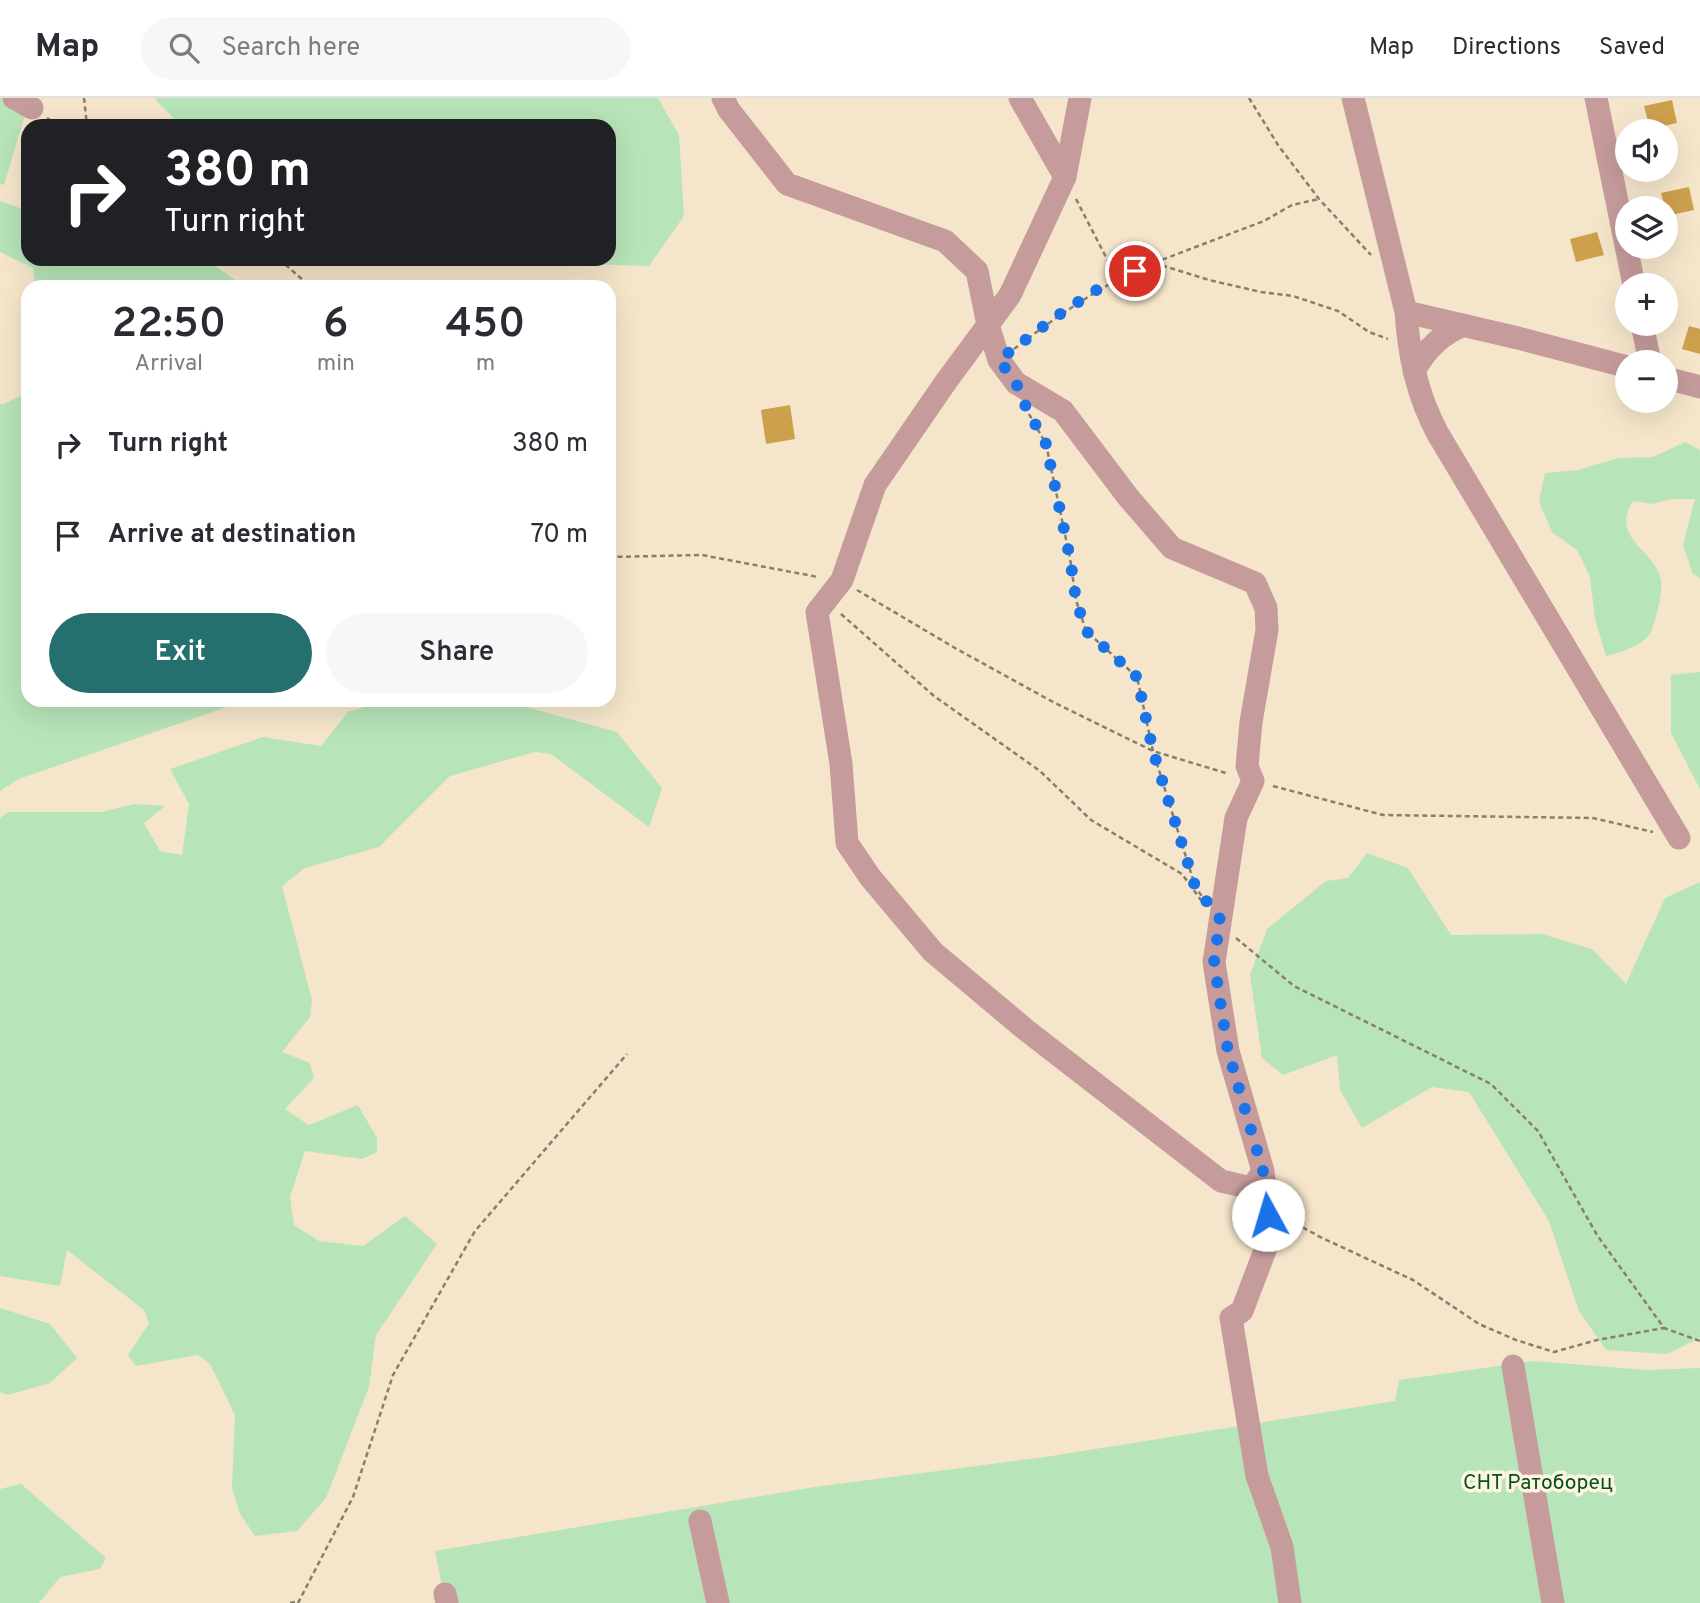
<!DOCTYPE html>
<meta charset="utf-8">
<style>
:root{--surface:#fff;--page:#f7f7f7;--text:#2b2b33;--muted:#7c7c81;--line:#e1e1e2;--accent:#25706e}
body{margin:0;font-family:Overpass,sans-serif;background:var(--page);color:var(--text);height:100vh;display:flex;flex-direction:column;font-size:26px;white-space:nowrap}
*{box-sizing:border-box;margin:0}
p{font-size:23px;color:var(--muted)}
.icon{flex:none;width:38px;height:38px;fill:none;stroke:currentColor;stroke-width:2;stroke-linecap:round;stroke-linejoin:round}
.map{position:relative;flex:1;overflow:hidden}
.sheet{position:absolute;left:21px;top:182px;width:595px;height:427px;display:flex;flex-direction:column;background:var(--surface);border-radius:21px;box-shadow:0 7px 28px #0002}
.sheet>*{flex:none}
.banner{position:absolute;left:21px;top:21px;width:595px;height:147px;border-radius:21px;box-shadow:0 7px 28px #0002;background:#202124;color:#fff;overflow:hidden}
.controls{position:absolute;left:1615px;top:21px;display:grid;gap:14px}
.controls a{display:grid;place-items:center;width:63px;height:63px;border-radius:50%;background:var(--surface);box-shadow:0 7px 28px #0002;font-size:35px}
.pin{position:absolute;display:grid;place-items:center;width:60px;height:60px;color:#fff;margin:-30px;border:4px solid #fff;border-radius:50%;box-shadow:0 2px 7px #0007}
.me{position:absolute;width:77px;margin:-38px;rotate:354deg;stroke-linejoin:round;filter:drop-shadow(0 0 5px #0008)}
.turn{display:flex;align-items:center;gap:24px;height:147px;padding:0 28px;font-size:32px}
.turn .icon{width:91px;height:91px;stroke-width:2.5}
.turn b{display:block;font-size:49px;line-height:60px}
.eta{display:flex;justify-content:space-evenly;align-items:center;height:119px;text-align:center}
.eta b{font-size:42px;font-weight:600;line-height:49px}
.primary-button{display:flex;gap:14px;margin-top:auto;padding:14px 28px}
.primary-button a{flex:1;height:80px;border-radius:42px;background:var(--accent);color:#fff;font-size:28px;font-weight:600;line-height:80px;text-align:center}
.primary-button a+a{background:var(--page);color:var(--text)}
ul{padding:0;list-style:none}
li{display:flex;align-items:center;gap:21px;height:91px;padding:0 28px}
li div{flex:1}
li b{display:block;font-size:26px}
li em{font-style:normal}
header{display:flex;align-items:center;gap:42px;box-sizing:border-box;height:98px;padding:0 35px;background:var(--surface);border-bottom:2px solid var(--line)}
header strong{font-size:33px}
nav{display:flex;gap:38px;margin-inline-start:auto;font-size:24px}
.search{width:490px;height:63px;background:var(--page);display:flex;align-items:center;gap:18px;box-sizing:border-box;padding:0 24px;border-radius:38px;color:var(--muted);font-size:26px}
.map>svg:first-child{display:block}
.green{fill:#b8e4b9}
.building{fill:#cda04c}
.lines{fill:none;stroke-linecap:round;stroke-linejoin:round}
.path{stroke:#887e6c;stroke-width:2.5;stroke-dasharray:5 3.5;stroke-linecap:butt}
.minor{stroke:#c69b9b;stroke-width:23}
.route{stroke:#1a73e8;stroke-width:12;stroke-dasharray:0 21.6}
.labels{text-anchor:middle;dominant-baseline:central;stroke-width:7;stroke-linejoin:round;paint-order:stroke}
.park-label{font-size:21px;fill:#045216;stroke:#fdf4e4}
</style>
<header>
<strong>Map</strong>
<div class="search"><svg class="icon" aria-label="search" viewBox="0 0 24 24"><circle cx="10" cy="10" r="6"/><path d="M15 15l6 6"/></svg>Search here</div>
<nav><a>Map</a><a>Directions</a><a>Saved</a></nav>
</header>
<div class="map">
<svg width="1700" height="1505" viewBox="0 0 1700 1505">
<rect width="100%" height="100%" fill="#f5e6cb"/>
<path class="green" d="M0 0H30L4 87 0 86Z
M154 0H658L679 37 684 118 649 168 585 166 571 161H609V28H181Z
M0 103 28 113V161H205L245 189H35L33 170 0 154Z
M28 294V602H247L19 681 0 693V306H4Z
M1685 344 1700 352V480L1693 476 1683 447 1695 401H1672L1652 406 1633 403C1609 442 1656 451 1661 483 1663 493 1655 529 1649 537 1641 548 1619 555 1606 558L1595 521 1590 479 1577 452 1552 434 1539 404 1545 375 1578 372 1618 360 1653 359Z
M1700 574V691L1671 635V577Z
M386 602H501L617 634 662 690 649 729 551 656 535 654 450 678 379 749 305 770 282 788 312 902 310 919 282 954 310 965 314 980 285 1011 309 1027 358 1007 377 1040V1054L362 1061 305 1053 290 1099 294 1127 319 1143 363 1148 405 1118 437 1146 376 1237 369 1289 326 1400 297 1433 255 1438 240 1416 232 1390 235 1317 210 1266 198 1257 136 1268 128 1257 149 1225 144 1212 67 1152 60 1188 0 1178V720L8 714H101L135 706 165 708 144 725 160 753 182 757 189 706 170 671 263 639 321 648 348 614Z
M1367 755 1408 770 1451 837 1542 836 1592 851 1626 886 1665 800 1700 784V1240L1667 1256 1606 1252 1579 1213 1549 1123 1469 994 1432 989 1362 1030 1340 992 1337 957 1283 977 1262 960 1250 877 1267 831 1326 783 1348 780Z
M0 1210 50 1226 77 1260 50 1285 8 1297 0 1294Z
M1533 1263 1647 1272 1700 1270V1505H445L435 1453 815 1389 1045 1359 1395 1303 1399 1282Z
M21 1386 106 1460 100 1471 60 1479 39 1505H0V1391Z"/>
<path class="building" d="M1672 2 1677 25 1650 31 1644 8Z
M1689 89 1694 112 1667 118 1661 95Z
M1597 134 1604 157 1576 164 1570 141Z
M1689 228 1700 231V256L1682 251Z
M790 307 795 341 766 346 761 312Z"/>
<g class="lines">
<path class="path" d="M84 0 87 28
M1249 0 1278 47 1319 101 1371 157
M47 20 59 28
M1076 101 1108 163 1135 172 1264 123 1292 107 1319 101
M279 161 311 189
M1154 165 1209 182 1261 194 1293 198 1338 213 1369 234 1388 241
M1014 251C1053 221 1091 195 1134 173
M1029 316 1046 346 1070 460 1076 502 1086 533 1137 579 1153 653 1195 788 1203 800
M609 459 702 457 818 479
M857 492 955 550 1053 604 1153 653 1229 676
M841 516 934 598 1040 673 1091 722 1182 776 1203 805
M1273 688 1383 717 1593 720 1653 734
M1236 840 1294 888 1491 986 1538 1033 1597 1137 1664 1230 1700 1243
M1288 1121 1320 1139 1413 1182 1479 1226 1516 1242 1554 1254 1597 1242 1664 1230
M290 1505 299 1503
M298 1505 353 1399 393 1277 475 1133 627 956"/>
<path class="minor" d="M14 0 32 10
M723 0 729 12 787 86 945 143 977 173 988 227 999 262 1016 285 1063 313 1128 399 1172 450 1255 485 1266 510 1267 532 1251 624 1247 668 1253 683 1236 720 1214 864 1228 953 1263 1073 1270 1139 1242 1213 1231 1220 1257 1378 1282 1449 1290 1505
M1020 0 1065 79
M1080 0 1065 79 1010 197 945 285 875 387 842 482 817 514 841 666 847 745 870 779 933 854 1026 932 1221 1083 1252 1090 1263 1073
M1353 0 1406 214C1409 258 1417 297 1438 336L1679 740
M1596 0 1634 187
M1406 214 1518 240 1628 269
M1642 226 1650 264
M1414 273C1426 251 1441 236 1464 227
M1666 280 1700 289
M1513 1268 1553 1505
M700 1423 718 1505
M445 1496 447 1505"/>
</g>
<g class="lines">
<path class="route" d="M1135 173 1098 191 1057 218 999 262 1016 285 1026 309 1046 346 1070 460 1076 502 1086 533 1137 579 1153 653 1195 788 1220 821 1214 864 1228 953 1263 1073 1268 1117"/>
</g>
<g class="labels">
<g class="park-label">
<text x="1538" y="1385">СНТ Ратоборец</text>
</g>
</g>
</svg>
<div class="controls">
<a><svg class="icon" aria-label="sound" viewBox="0 0 24 24"><path d="M4 9h4l5-4v14l-5-4H4zM17 9q2 3 0 6"/></svg></a>
<a><svg class="icon" aria-label="layers" viewBox="0 0 24 24"><path d="M12 4l9 5-9 5-9-5zM3 14l9 5 9-5"/></svg></a>
<a>+</a>
<a>−</a>
</div>
<div class="pin" style="left:1135px;top:173px;background:#d93025"><svg class="icon" aria-label="arrive" viewBox="0 0 24 24"><path d="M6 21V4h12l-3 4 3 4H6"/></svg></div>
<svg class="me" style="left:1268px;top:1117px" viewBox="-20 -20 40 40"><circle r="19" fill="#fff"/><path d="M0-13L10 11 0 6-10 11z" fill="#1a73e8"/></svg>
<div class="banner">
<div class="turn"><svg class="icon" aria-label="right" viewBox="0 0 24 24"><path d="M7 20v-9h11M14 6l5 5-5 5"/></svg><div><b>380 m</b>Turn right</div></div>
</div>
<section class="sheet">
<div class="eta">
<div><b>22:50</b><p>Arrival</p></div>
<div><b>6</b><p>min</p></div>
<div><b>450</b><p>m</p></div>
</div>
<ul>
<li><svg class="icon" aria-label="right" viewBox="0 0 24 24"><path d="M7 20v-9h11M14 6l5 5-5 5"/></svg><div><b>Turn right</b></div><em>380 m</em></li>
<li><svg class="icon" aria-label="arrive" viewBox="0 0 24 24"><path d="M6 21V4h12l-3 4 3 4H6"/></svg><div><b>Arrive at destination</b></div><em>70 m</em></li>
</ul>
<div class="primary-button"><a>Exit</a><a>Share</a></div>
</section>
</div>
